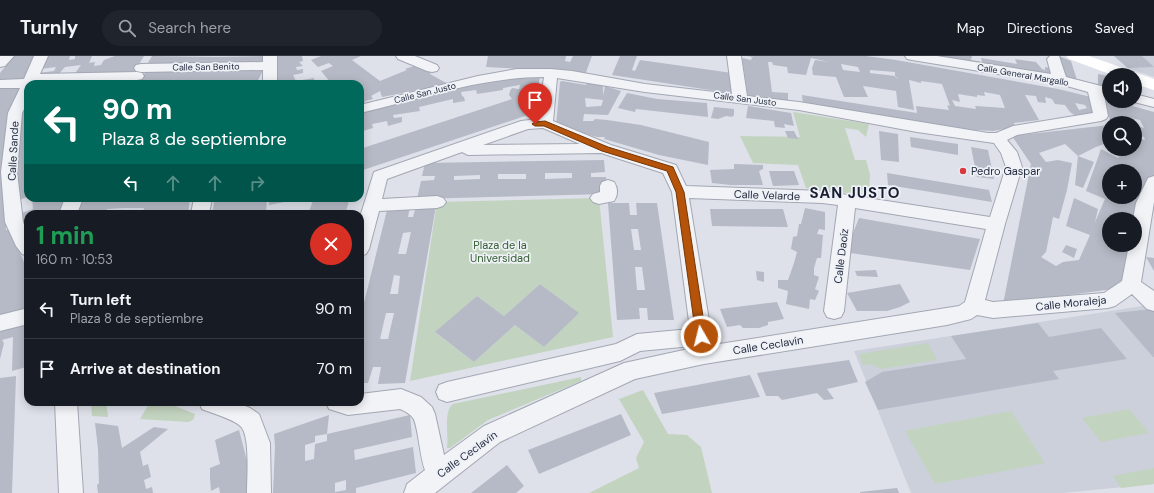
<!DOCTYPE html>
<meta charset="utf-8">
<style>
:root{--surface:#171b24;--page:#20242c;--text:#f1f3f6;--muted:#9ea1a6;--line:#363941}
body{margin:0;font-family:"DM Sans",sans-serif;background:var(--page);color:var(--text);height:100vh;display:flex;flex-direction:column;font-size:15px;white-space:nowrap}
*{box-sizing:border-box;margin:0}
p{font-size:13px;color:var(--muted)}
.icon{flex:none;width:22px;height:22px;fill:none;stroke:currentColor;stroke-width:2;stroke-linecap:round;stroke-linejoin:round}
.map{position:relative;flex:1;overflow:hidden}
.sheet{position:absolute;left:24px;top:154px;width:340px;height:196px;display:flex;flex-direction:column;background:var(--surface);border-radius:12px;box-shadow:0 2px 10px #0003}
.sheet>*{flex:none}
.hud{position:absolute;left:24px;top:24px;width:340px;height:122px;border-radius:12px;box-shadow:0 2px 10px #0003;background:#00695c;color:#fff;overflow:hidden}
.buttons{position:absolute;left:1102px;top:12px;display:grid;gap:8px}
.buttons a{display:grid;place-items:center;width:40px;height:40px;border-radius:50%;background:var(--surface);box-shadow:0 2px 10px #0003;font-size:20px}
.pin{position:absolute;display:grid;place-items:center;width:34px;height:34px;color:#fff;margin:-41px -17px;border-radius:50% 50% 50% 0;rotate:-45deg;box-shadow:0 0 4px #0007}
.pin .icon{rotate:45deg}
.me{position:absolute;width:44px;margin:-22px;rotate:352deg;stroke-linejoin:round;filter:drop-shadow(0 0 3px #0008)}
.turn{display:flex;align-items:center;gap:14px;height:84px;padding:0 12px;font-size:18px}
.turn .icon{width:52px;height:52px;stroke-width:2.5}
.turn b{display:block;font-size:28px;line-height:34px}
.lanes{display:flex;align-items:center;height:38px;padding:0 12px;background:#0003;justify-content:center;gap:20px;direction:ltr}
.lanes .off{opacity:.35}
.round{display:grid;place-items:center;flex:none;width:42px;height:42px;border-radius:21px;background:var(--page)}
.summary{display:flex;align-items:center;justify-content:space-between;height:68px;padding:0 12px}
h1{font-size:24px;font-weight:700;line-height:30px;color:#1e9e55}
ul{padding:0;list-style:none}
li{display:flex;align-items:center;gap:12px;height:60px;padding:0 12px;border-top:1px solid var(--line)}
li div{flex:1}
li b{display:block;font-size:15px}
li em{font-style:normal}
header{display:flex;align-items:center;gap:24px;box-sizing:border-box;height:56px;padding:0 20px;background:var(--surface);border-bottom:1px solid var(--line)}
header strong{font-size:19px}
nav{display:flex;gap:22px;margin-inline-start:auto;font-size:14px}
.search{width:280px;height:36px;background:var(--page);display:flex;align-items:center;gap:10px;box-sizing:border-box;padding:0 14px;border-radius:22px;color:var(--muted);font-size:15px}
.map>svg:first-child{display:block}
.built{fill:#ccd0db}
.green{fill:#c2d3bf;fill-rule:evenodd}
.building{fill:#b5bac6;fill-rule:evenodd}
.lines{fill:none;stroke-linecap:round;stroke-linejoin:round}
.street-casing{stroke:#a3a7b3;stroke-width:2}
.street{fill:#f1f3f7;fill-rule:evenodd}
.secondary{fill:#fff;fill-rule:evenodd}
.route{fill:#b45309;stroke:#753606}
.poi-dot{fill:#d83a40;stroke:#eef1f6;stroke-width:1.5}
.labels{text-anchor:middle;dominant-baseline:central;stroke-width:3.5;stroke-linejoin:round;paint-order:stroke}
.far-street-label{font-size:9px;fill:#262d41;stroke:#eef1f6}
.street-label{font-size:11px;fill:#262d41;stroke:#eef1f6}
.poi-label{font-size:11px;fill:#262d41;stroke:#eef1f6;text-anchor:start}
.park-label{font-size:11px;fill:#365e32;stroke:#eef1f6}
.district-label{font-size:15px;font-weight:bold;letter-spacing:1px;fill:#191e32;stroke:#eef1f6}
</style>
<header>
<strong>Turnly</strong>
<div class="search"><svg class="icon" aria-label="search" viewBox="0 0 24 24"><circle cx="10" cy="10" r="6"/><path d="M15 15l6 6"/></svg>Search here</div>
<nav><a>Map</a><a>Directions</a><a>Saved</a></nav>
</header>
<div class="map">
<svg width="1154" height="437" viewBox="0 0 1154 437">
<rect width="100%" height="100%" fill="#dee1e9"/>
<path class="built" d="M1114 0H1154V21L1128 12Z
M1149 249 1154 254V428L1063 437H911L854 295Z"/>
<path class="green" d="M793 56 869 68 866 81 858 74 845 72 855 104H866L870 118 869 136 864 139 806 132 798 109 753 107 740 80 800 81Z
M599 142 613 281 410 325 437 146ZM540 228 578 257 544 291 515 269 474 306 436 277 477 240 504 260Z
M928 287 937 304 882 313 870 308 863 309 859 298Z
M581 321V325L488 364 450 392H447C449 380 443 355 453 348Z
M643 334 668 378 687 379 701 391 712 437H589L639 412 636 402 644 386 619 343Z
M91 346H106L108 361 92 360Z
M150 346H165L195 358C194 363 193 365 188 366L140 363Z
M1129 353 1149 377 1101 386 1082 362Z
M1011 355 1045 407 935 428 905 375Z
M1154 412V428L1121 432 1113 420Z"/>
<path class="building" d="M14 0H37L23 26H0V17Z
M46 0H70L69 4 75 3V0H92L89 7 95 6 94 10 101 9 104 4 115 0H144L133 18 73 20 81 9 65 11 57 20H36L38 17 54 15 56 11 40 13Z
M152 0 214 1 265 0 264 9 146 10Z
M272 0H302L303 5 299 6 303 10 296 11 297 14 303 13V17L293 19 296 25 314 22 315 28H273Z
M321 0H361L352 4 380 25 407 14 405 13 414 10 431 14 430 18 448 28 382 41 380 35 371 40 373 43 365 45 364 48 360 49V46H363L360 43V28H332L321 15 333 10 329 7 318 11 311 4Z
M488 0H566L565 5 570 6 573 0H592L585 19 562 15 486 11Z
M620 0H637L632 14 635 15 640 4 732 17 736 38 612 19Z
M748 0H752V1L753 0H866L896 4 1058 33 1091 41 1098 55 1077 61 1070 56 1065 49 1055 48 1052 43 1045 41 1046 47 1038 46 1036 40 1025 39 1039 64 1014 67 1015 71 993 75 956 73 803 48 802 39 917 57 916 50 949 54 947 49 950 50 942 28 921 25V27L909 24 914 54 898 51 896 35 903 36 863 30 868 41H844L836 21 813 19 812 12 815 4 829 6 811 2 806 19 788 17 787 11 773 9 772 6H768L772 36 788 37V46L748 41 742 2 751 4 752 1ZM841 8 858 11 860 16 843 14ZM870 14 895 16V20L899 23 895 21V20L870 17ZM984 36 1000 39 1005 52 975 50 976 53 955 50 952 44 960 46 958 38 977 41V39L985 40ZM1075 47 1085 49 1087 52 1092 51 1079 54Z
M917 0H972L971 4 982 6 981 2 1017 8 1015 3 1036 6 1042 13 1045 14V11L1052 12 1056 21Z
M1059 0 1071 5 1077 24 1065 21Z
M1114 0H1142L1154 11 1128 12Z
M265 11 256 28H137L147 14Z
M1098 18 1109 20V31L1098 29Z
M540 20 534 57 360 115V93L512 43 509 39 510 35 512 32 519 33 520 29 503 32V34L477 38 476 34 461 36 462 40 464 41 465 45 453 47V43L419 51 420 55 393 59 394 62 402 61V66L388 70 387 65 372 68 373 72 360 76V57L416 42 469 30 505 23Z
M78 22H101L96 28 74 27Z
M36 23H66L62 28H33Z
M562 25 586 29 587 26 603 29V40L605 30 621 35 608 59 584 58 583 65H593L595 63 607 64 641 69 709 86 708 109 659 99 604 83 605 81H597L556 70 560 26ZM585 42 603 44 602 48 601 50 586 51Z
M24 29 13 45 8 59 6 158V174L10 173 26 211 28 219V252L0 259V30Z
M627 37 657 43 707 47 708 61 636 53 635 56 618 52Z
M28 38V141L16 145 18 75 25 43Z
M1103 42 1154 56V119L1136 163H1109V189H1130L1120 232 1003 248 1031 108 1012 80 1109 69V80H1106L1109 82V86L1096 91 1078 100 1065 88 1039 97 1046 106 1058 104 1072 107 1067 134 1059 163 1053 161 1046 196 1041 201 1056 210 1063 206 1079 204 1090 179 1066 170 1074 142 1098 153 1095 166 1105 143 1086 135 1101 93 1118 102 1126 93H1135L1136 82 1145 84 1144 81 1140 80 1135 75V69L1144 72 1140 64 1122 60 1124 67H1111ZM1109 115H1135V141H1109Z
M748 50 791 57 794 70 784 68 785 72 775 71 774 65 746 62Z
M714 51 734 53V59L732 61 726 60 718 63 711 62Z
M785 75H794L798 83 788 82Z
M879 75 898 78 899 106 881 104Z
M910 81 958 88V99L911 91Z
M971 91 988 94 994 123 977 121Z
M1078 100 1094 106 1083 132 1075 129Z
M604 104 605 116 591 117V121H606L607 138 417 143 421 125 434 124 435 120H422L425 107ZM545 117H572V122L545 123ZM498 118H526V123H498ZM480 119V123L454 124V120Z
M734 108 763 109V113L759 115 763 129H731L712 127 710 114 734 113Z
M769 115H794L799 129 773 130Z
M887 117 989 134 992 146 888 129Z
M32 142H69L63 158H28V183L19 158 33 153Z
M80 142H190L188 158H143L144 152H124L107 153 106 158H73Z
M215 142H267L266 158H255L256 154 241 156V158H212Z
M269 142H295V144L269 149Z
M314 142H350L345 158H308Z
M608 147H629L630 159H637L636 147H657L674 264H648L647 252H639L640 263 617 264ZM631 173H638L641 194H634ZM635 211H642L645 234H637Z
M388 150H410L408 161H413L416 150H436L405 327 378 328 381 311H373L368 327H360V263ZM411 176 406 198H398L403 177ZM394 219 400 220 398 238H390ZM386 257H394L388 283H380Z
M805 152 825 156V174L819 173 817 178 823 179 821 202H817L814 212V219L819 221 815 233 819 235 815 244 810 243 809 253 786 248 788 235 778 232V224H788L794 207 797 196 791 193 793 181 797 180 799 168H801Z
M710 153H783L788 171 712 170Z
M859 162 980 183 970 214 850 197 853 177Z
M1066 189 1077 193 1074 202 1062 196Z
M1146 201 1154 202V215Z
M876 214 878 221 857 220 855 215Z
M756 215 764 216V226L757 224Z
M540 228 579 257 544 291 515 269 474 306 435 276 477 240 504 260Z
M900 228 910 246 900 251 887 255H857L847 237Z
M777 246 784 263 768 266V269L759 272H743L740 269 727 271 720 253Z
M1152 253 1154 255V301H1153L1115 257Z
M28 267V318H25L26 311 12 315 13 281 2 284 4 287 0 303V274Z
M1038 267 1049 281 1101 272 1127 303 1053 315 1059 323 878 354 865 326 882 316 966 303 951 280Z
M849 304 858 326 827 333 834 343 824 344 817 337 782 344 778 340H766L757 317Z
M750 319 760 341 662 358 654 337Z
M16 320 12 437H0V322Z
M621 358 631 379 539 418 528 394Z
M329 359 327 378 315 380V386L305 389V405L314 403 315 388 327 385V378L410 359 412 381 354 394 355 404 413 391 416 417 356 432V437H273L275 390 274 378ZM346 424V434L335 436V427Z
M95 367 118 370 122 392 154 371 168 373 140 396 143 410 148 408 151 421 144 424 146 433 152 431 153 437H98L97 429 99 427 98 393Z
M239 374 247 405 250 426 248 437H220L219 431 211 435 210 422V412L220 408 215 384Z
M507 409 524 430 516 437H471Z
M897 432 899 437H860V436Z"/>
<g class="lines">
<g class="street-casing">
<path id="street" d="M0 0H14L5 10 0 11Z
M34 0H48L40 18 137 16 142 17 144 20 142 23 137 24 37 26 36 28H28V45L22 57 17 116 23 166 28 178V200L22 198 16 190 5 166 1 116 8 57 20 32H0V24L24 23Z
M263 0H277V28H263V14L141 16 136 15 134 12 136 9 141 8 263 6Z
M396 0H415L437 9 439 12 437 15 432 16 427 15 398 3Z
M727 0H741L747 40 799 46 988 77H996L1013 70 1093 57 1088 36 1060 28 912 4 907 3 905 0H937L1051 18 1047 3 1050 0H1059L1066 21 1109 32V40L1104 39 1108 60 1106 63 1101 65 1017 79 1007 84 1017 96 1022 111 1005 168 985 244 993 246 1104 237 1122 225 1129 189H1135V163H1133L1136 147 1148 122 1154 120V146L1141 226 1154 235V255L1147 253 1132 238 1115 250 1108 252 993 262 977 259 971 263 947 269 704 308 635 323 500 386 435 437H404L407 428 425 414C420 402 418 369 413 362 410 358 405 355 400 353L348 359 329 353 326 346H360V338L401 333 421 341 432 351 435 358 444 399 484 370 624 307 693 292 692 290 640 295 620 305 447 346 439 343 436 336 439 329 447 326 616 288 637 278 690 273 672 136 663 117 601 97 468 99 462 96 387 123 382 143 437 140 443 142 446 146 443 150 437 152 379 155 369 193 366 198 360 200V161L374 116 521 65 538 63 544 21C481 21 420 43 360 57V49L478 20 517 13H551L572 15 645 28 732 38ZM557 22 645 36 799 54 917 76 994 87 1001 97 1006 111 990 161 822 135 686 130 676 109 611 89 553 65ZM543 72 580 88 483 89 528 73ZM689 142 822 147 838 149 824 255 827 261 834 263 841 261 844 255 855 152 986 173 965 246 959 250 713 289Z
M1135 38 1154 43V51L1130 45H1135Z
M608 124 614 126C618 132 618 139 614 145L599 148 593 146 590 142 593 138 600 136V130L602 126Z
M65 142H83L77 158H59Z
M194 142H212L209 158H191Z
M28 252V268L0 275V259Z
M55 346H77L83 437H59Z
M199 346H236L250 352 259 358 270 387 271 437H247C247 422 250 383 242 372 237 364 211 357 202 353Z"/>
</g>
<use href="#street" class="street"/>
<path class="secondary" d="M1066 0H1089L1154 23V34L1135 28V19H1112L1069 3Z"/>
</g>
<path class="route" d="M545 65 608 91 673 111 684 136 706 280 704 282H697L696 280 676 136 667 115 602 95 544 70H535L532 68 535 66Z"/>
<circle class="poi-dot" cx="963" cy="115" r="4"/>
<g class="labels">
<g class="far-street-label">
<text transform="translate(206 11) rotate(-1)">Calle San Benito</text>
<text transform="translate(1023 19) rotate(10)">Calle General Margallo</text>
<text transform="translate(425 37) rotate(-14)">Calle San Justo</text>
<text transform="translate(745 43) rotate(7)">Calle San Justo</text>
</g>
<g class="street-label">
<text transform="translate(13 95) rotate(-87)">Calle Sande</text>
<text transform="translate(767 139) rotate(2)">Calle Velarde</text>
<text transform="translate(841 200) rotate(-83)">Calle Daoíz</text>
<text transform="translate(1071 247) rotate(-6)">Calle Moraleja</text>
<text transform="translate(768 289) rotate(-9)">Calle Ceclavín</text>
<text transform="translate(467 398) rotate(-36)">Calle Ceclavín</text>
</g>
<g class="poi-label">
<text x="971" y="115">Pedro Gaspar</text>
</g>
<g class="park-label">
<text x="500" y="189">Plaza de la<tspan x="500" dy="13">Universidad</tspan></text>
</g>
<g class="district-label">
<text x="855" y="137">SAN JUSTO</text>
</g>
</g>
</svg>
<div class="buttons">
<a><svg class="icon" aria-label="sound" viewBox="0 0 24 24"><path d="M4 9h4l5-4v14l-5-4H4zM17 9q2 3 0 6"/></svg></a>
<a><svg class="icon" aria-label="search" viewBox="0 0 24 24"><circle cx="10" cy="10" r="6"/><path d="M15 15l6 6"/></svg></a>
<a>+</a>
<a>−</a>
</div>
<div class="pin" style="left:535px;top:68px;background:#d93025"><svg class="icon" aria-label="arrive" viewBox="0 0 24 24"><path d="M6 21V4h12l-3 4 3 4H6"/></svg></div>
<svg class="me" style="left:701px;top:280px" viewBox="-20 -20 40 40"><circle r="17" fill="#b45309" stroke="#fff" stroke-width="3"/><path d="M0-11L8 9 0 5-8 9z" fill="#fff"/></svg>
<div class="hud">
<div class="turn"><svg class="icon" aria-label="left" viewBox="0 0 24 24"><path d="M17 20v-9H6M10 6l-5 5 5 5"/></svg><div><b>90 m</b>Plaza 8 de septiembre</div></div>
<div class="lanes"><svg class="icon" aria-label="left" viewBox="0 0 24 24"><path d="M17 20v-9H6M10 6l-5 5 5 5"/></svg><svg class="icon off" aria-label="ahead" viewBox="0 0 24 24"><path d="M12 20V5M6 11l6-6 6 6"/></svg><svg class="icon off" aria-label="ahead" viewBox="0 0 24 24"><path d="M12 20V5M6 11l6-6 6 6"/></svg><svg class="icon off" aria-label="right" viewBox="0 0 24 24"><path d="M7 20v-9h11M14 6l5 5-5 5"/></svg></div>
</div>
<section class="sheet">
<div class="summary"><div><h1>1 min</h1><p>160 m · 10:53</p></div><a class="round" style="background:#d93025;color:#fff"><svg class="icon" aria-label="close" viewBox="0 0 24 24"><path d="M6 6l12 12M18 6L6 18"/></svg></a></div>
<ul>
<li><svg class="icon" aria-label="left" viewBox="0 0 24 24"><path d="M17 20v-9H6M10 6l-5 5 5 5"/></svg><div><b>Turn left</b><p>Plaza 8 de septiembre</p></div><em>90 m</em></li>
<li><svg class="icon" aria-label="arrive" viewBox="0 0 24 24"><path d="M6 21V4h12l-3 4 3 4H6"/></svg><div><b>Arrive at destination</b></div><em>70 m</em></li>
</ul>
</section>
</div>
